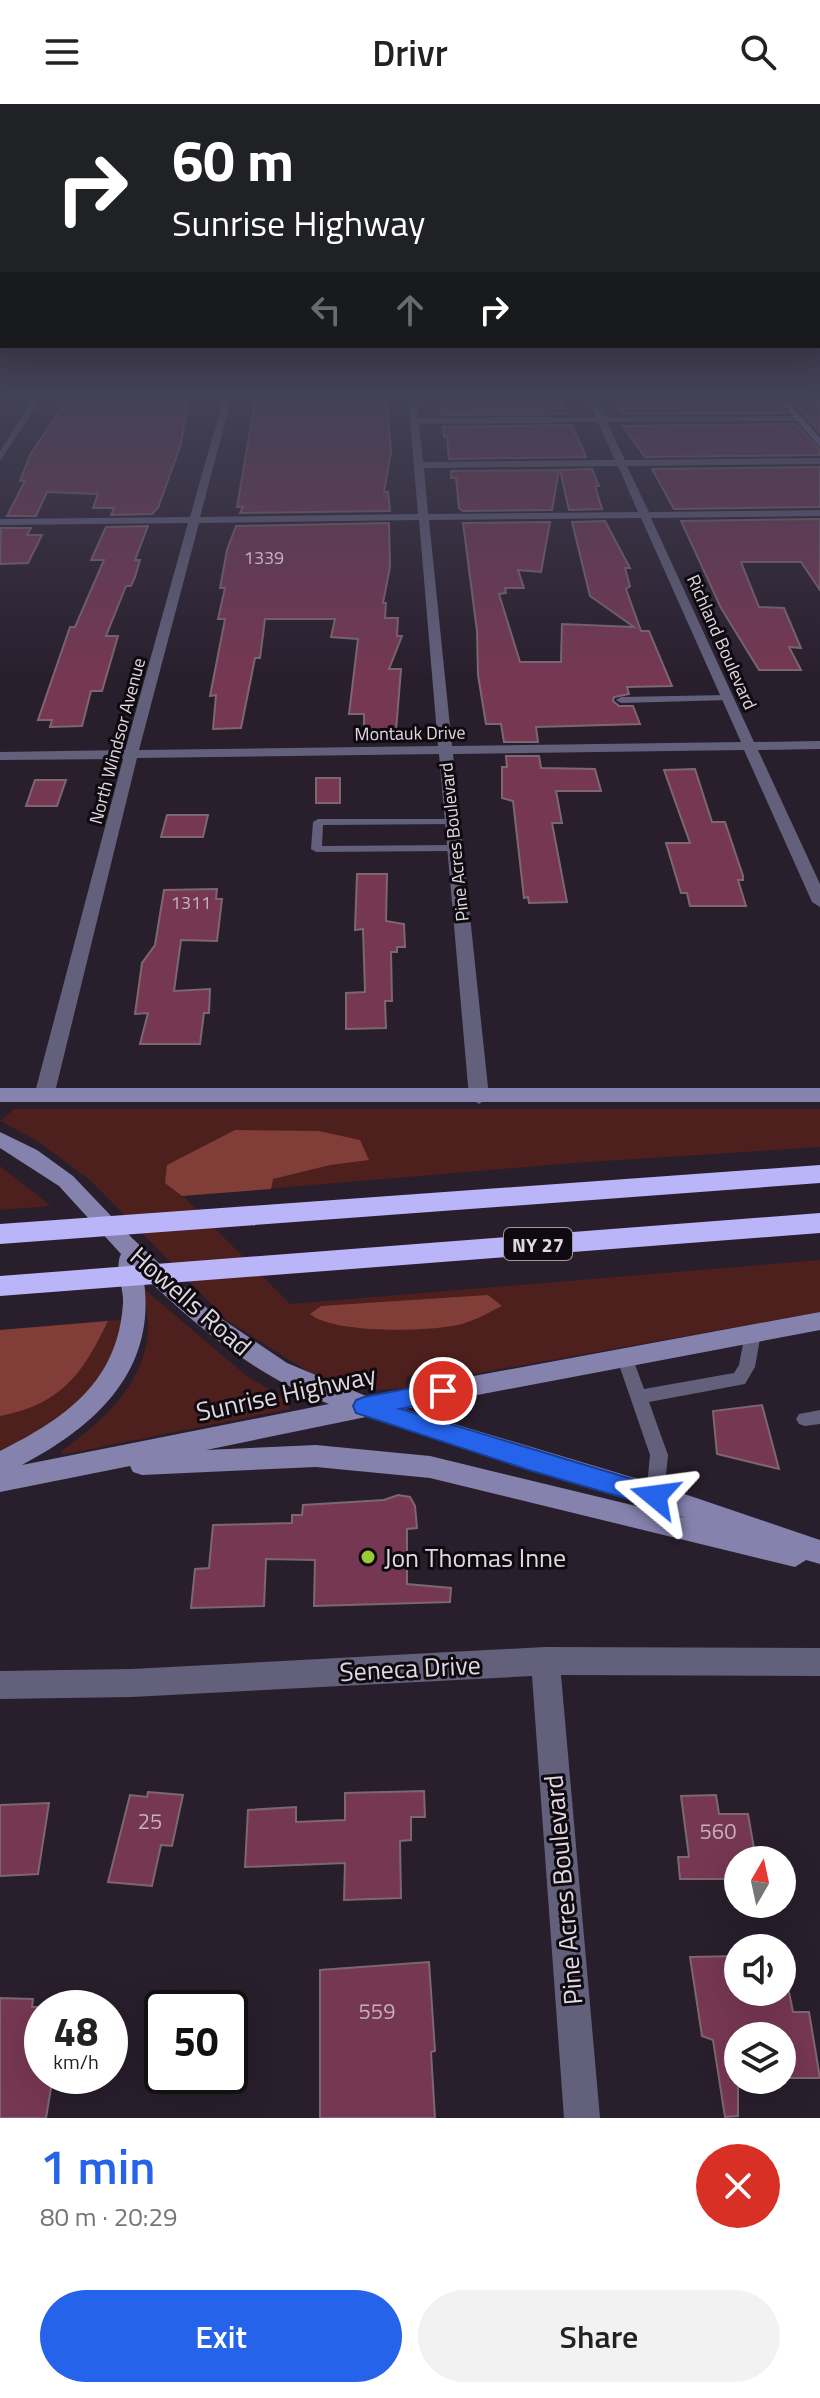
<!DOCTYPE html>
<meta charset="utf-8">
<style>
:root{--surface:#fff;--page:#f2f2f2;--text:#222;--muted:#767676;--accent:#2563eb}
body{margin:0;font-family:"Titillium Web",sans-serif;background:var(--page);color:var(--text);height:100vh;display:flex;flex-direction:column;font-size:30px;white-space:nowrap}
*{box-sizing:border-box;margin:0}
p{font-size:26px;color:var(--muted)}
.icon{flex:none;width:44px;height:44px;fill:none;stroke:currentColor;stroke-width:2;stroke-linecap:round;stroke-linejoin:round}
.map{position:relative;height:2014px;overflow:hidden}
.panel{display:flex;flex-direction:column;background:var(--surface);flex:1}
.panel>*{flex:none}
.hud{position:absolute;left:0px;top:0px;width:820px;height:244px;box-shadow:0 8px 32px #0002;background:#202124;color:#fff;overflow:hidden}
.needle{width:52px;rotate:9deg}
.fabs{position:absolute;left:724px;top:1742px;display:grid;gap:16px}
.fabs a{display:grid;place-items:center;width:72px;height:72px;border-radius:50%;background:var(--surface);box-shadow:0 8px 32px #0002;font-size:40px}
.speed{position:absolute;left:24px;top:1886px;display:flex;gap:16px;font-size:40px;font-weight:700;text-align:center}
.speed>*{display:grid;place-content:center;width:104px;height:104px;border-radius:50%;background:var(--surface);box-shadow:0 8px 32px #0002;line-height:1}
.speed small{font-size:20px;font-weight:400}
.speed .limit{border:4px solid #111;border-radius:12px;background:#fff;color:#111}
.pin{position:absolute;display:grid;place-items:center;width:68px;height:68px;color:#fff;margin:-34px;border:4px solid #fff;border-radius:50%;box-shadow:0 2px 8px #0007}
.me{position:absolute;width:88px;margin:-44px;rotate:286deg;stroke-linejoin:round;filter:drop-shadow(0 0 6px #0008)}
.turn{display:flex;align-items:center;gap:28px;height:168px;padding:0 40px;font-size:36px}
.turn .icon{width:104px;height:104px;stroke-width:2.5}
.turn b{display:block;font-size:56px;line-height:68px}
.lanes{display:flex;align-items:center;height:76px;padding:0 40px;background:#0003;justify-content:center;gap:40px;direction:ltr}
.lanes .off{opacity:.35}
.round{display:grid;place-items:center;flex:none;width:84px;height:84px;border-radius:42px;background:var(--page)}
.head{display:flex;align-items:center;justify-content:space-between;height:136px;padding:0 40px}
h1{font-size:48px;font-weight:600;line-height:60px;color:var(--accent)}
.button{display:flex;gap:16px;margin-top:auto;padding:16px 40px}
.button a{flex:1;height:92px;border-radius:48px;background:var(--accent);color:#fff;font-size:32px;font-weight:600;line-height:92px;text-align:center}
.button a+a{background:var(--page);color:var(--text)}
header{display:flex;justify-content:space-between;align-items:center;height:104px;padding:0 40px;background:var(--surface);font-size:36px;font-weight:600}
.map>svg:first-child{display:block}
.green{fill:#4d201d}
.forest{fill:#813e38}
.building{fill:#763753;stroke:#7d676f;stroke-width:2}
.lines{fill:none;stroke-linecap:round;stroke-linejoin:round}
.lane{fill:#62607b;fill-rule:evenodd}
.street{fill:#62607b;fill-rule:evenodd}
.secondary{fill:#8583ad;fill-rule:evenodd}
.highway{fill:#bab5f8;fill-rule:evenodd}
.route{fill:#2563eb;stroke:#184099;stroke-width:2}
.poi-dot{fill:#9acb35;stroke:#0f0a10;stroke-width:3}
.labels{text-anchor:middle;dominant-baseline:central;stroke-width:6;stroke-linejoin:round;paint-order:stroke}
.number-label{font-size:18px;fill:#c6b0be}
.far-street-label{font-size:18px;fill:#e0d8e1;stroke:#0f0a10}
.shield{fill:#0f0a10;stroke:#a19aa2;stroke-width:2}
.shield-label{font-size:20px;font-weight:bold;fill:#e0d8e1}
.near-number-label{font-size:22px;fill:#c6b0be}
.near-street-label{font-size:26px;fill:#e0d8e1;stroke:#0f0a10}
.near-poi-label{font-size:26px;fill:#e0d8e1;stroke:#0f0a10;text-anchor:start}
</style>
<header><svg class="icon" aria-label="menu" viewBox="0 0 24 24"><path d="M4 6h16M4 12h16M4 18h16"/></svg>Drivr<svg class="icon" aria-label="search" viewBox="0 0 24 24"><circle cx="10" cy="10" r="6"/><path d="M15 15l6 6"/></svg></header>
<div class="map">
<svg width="820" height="2014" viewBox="0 0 820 2014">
<rect width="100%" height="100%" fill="#291e2c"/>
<path class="green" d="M14 1005H820V1043L573 1059 183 1092 290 1200 820 1156V1208L428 1278 422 1271 406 1273V1284L377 1286 312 1270 228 1217 90 1076 39 1038 0 1017Z
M0 1062 51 1102 0 1106Z
M144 1185 248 1273 290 1297 289 1305 61 1351 62 1347C102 1317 143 1282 148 1229 149 1215 145 1199 144 1185Z
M128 1215 112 1263 86 1299 0 1349V1226Z"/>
<path class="forest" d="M235 1026 319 1027 360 1036 369 1056 330 1061 273 1075 271 1085 182 1092 165 1079 167 1061Z
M488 1191 502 1202C490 1208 476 1216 462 1220 432 1228 333 1230 310 1210L321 1202Z
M108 1217C82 1271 61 1300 0 1312V1226Z"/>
<path class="building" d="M70 292H188L183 304H187L181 340 158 404 152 410 111 411 114 404H93L98 390 47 388 36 412H7L25 377H20L30 351Z
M256 292 386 293 391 347 384 388H388L390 407 240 409 243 403H237Z
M560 292 567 310 442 311 441 293Z
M686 296 690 299H777L786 309 623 310 617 298Z
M793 298H820V329L804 310Z
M796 320 820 346V351L645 353 623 322Z
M572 321 586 353 449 355 447 332 444 333 443 323Z
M820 363V403L674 405 652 365Z
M592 365 599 382H595L602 405 569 406 560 366Z
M559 366 552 406 463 407 459 404 456 374H451V367Z
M820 415V486L801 458H741L759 503 784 504 801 544 789 543 801 566H759L721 504 681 417Z
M605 417 630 464H625L630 482 626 485 641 527H649L672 582 627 583 629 590 614 593 613 597 619 602H633L640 620 536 623 538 638H504L501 620H486L478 571 477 527 463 419 550 418 541 468 518 466 524 484H505L506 489 499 490 520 558H561L562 520 634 523 590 492 572 418Z
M389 419 390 463 383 499H386L385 514H398L397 532H402L389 565H401L396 627 392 630H364V610H349L358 535 331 533 335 515H265L260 554H255L241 624 213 625 216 591 210 592 225 515H218L225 484H220L227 446 236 422Z
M148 422 135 456H140L135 473 131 482H126L106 532H118L102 587H91L82 622 50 623 52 616H38L70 523H75L104 456H91L106 423Z
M1 424H31L27 431H42L28 459 0 460Z
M506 652H539L541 664 595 665 601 687H556L562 719H552L567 798 529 799 528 793 524 794 513 697 502 694V663H507Z
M695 665 712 718H725L743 772V776H738L746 802H690L687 789H681L666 739H690L664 666Z
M316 674H340V699H316Z
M35 676H66L57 702H26Z
M167 711H208L203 733H161Z
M357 770H387L386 817 404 820 405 843H397V848H391L392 897H385L386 924 346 925V889L365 888 363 825 355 826Z
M217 785 216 795H222L217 837 181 836 174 887 210 885 209 909H204L200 940H140L148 909 135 910 142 859 155 841 164 786Z
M762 1301 779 1365 717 1350 713 1307Z
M398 1391 410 1393 415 1402 417 1424 407 1425V1480L451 1484 450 1498 314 1502 315 1456 266 1455 264 1502 191 1504 195 1465 209 1464 213 1421 292 1419V1411H302L303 1401 384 1396Z
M424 1687 425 1713H411V1736L400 1737 401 1794 344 1796 345 1759 245 1763 248 1706 296 1703V1718L345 1716V1689Z
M148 1688 183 1691 172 1742 161 1741 152 1782 108 1778 130 1691 147 1693Z
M716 1691 719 1710H748L756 1756H738V1775H680L678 1753H689L681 1692Z
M49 1699 38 1770 0 1772V1701Z
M738 1852V1888H789L793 1908H809L820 1974H782V1932H738V2012L725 2013 713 1936 702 1932 690 1853Z
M429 1858 435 1947 431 1948 435 2014H320V1866Z
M0 1894 33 1895 32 1903H40L37 1924H42V1972H53L46 2014H0Z"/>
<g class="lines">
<path class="lane" d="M727 591 730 592V596L621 599 616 596 621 593Z
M318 715H452L457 718 456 720 323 721 322 742 455 741 460 744 455 747 316 748 311 745 313 718Z
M753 1222 759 1224 761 1229 755 1263 745 1280 649 1298 668 1351 664 1392 662 1398 655 1400 648 1398 646 1392 650 1351 616 1252 618 1247 624 1245 630 1247 644 1285 734 1269 739 1261 745 1229 747 1224Z
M820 1306V1320L805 1322 799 1320 796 1315 799 1310Z"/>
<path class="street" d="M35 292H43L0 357V347Z
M224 292H232L200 413 418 410 408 292H416L418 314 596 313 587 292H595L605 313 802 312 799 317 607 318 625 356 820 354V360L627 362 649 408 820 406V412L651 414 754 638 820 637V645L758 646 820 780V803L812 798 744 646 453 650 489 993 479 1000 469 993 439 650 137 654 54 992 51 997H37L34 992 123 655 0 656V648L125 646 188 419 0 421V415L190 413ZM598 318 615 356 423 358 419 320ZM618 362 638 408 428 410 424 364ZM641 414 741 638 452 642 429 416ZM419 416 438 642 139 646 199 419Z
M545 1543 820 1544V1572L561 1571 600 2014H564L532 1572 132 1593 0 1595V1567L132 1565Z"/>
<path class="secondary" d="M775 292H783L820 334V343Z
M0 984H820V998H0Z
M0 1028 37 1046 73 1072 132 1134 210 1207 287 1259 366 1292 820 1208V1226L404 1305 655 1380 820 1436V1460L806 1456 795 1463 430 1374 316 1363 142 1371 133 1368 130 1362 0 1388V1347C66 1314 118 1278 123 1199 124 1184 114 1164 121 1150L59 1082 0 1044ZM143 1171C198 1224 256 1272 329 1300L22 1361C98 1321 159 1264 143 1171ZM366 1313 686 1414 430 1352 316 1341 206 1346Z"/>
<path class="highway" d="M820 1061V1079L0 1140V1120Z
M820 1109V1129L0 1192V1172Z"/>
</g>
<linearGradient id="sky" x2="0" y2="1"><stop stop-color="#171018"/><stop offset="0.51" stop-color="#434156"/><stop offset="1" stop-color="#434156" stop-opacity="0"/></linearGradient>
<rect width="820" height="574" fill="url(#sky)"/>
<path class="route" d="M443 1278 451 1280 454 1287 451 1294 400 1305 655 1382 664 1385 667 1392 664 1400 655 1403 529 1366 356 1309 353 1302 356 1296 364 1293Z"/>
<circle class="poi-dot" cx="368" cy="1453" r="8"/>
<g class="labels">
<g class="number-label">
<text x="264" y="453">1339</text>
<text x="191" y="798">1311</text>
</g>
<g class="far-street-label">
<text transform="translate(722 538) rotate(66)">Richland Boulevard</text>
<text transform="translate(410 629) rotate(-1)">Montauk Drive</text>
<text transform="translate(117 637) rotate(-75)">North Windsor Avenue</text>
<text transform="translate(454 738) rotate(-96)">Pine Acres Boulevard</text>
</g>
<rect class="shield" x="504" y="1124" width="68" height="32" rx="6"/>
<g class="shield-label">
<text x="538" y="1140">NY 27</text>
</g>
<g class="near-number-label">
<text x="150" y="1717">25</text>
<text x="718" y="1727">560</text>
<text x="377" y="1907">559</text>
</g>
<g class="near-street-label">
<text transform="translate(191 1197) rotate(41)">Howells Road</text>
<text transform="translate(286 1289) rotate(-12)">Sunrise Highway</text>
<text transform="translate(410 1564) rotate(-3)">Seneca Drive</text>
<text transform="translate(563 1786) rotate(-95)">Pine Acres Boulevard</text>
</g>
<g class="near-poi-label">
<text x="384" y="1453">Jon Thomas Inne</text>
</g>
</g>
</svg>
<div class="fabs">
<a><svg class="needle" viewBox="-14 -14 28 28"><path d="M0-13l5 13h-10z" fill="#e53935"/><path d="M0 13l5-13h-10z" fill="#767676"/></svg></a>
<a><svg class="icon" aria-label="sound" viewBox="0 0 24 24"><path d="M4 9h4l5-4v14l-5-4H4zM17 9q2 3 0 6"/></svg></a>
<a><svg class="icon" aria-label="layers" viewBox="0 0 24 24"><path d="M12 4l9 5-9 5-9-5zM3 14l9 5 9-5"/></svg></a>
</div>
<div class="speed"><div>48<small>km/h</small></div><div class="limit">50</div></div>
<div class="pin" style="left:443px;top:1287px;background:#d93025"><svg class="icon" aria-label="arrive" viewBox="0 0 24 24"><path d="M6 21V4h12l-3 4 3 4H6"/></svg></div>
<svg class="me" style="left:655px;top:1392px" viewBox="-20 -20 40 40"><path d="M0-17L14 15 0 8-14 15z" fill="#2563eb" stroke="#fff" stroke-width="4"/></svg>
<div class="hud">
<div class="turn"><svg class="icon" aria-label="right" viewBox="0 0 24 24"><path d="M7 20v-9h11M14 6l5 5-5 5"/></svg><div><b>60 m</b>Sunrise Highway</div></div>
<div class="lanes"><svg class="icon off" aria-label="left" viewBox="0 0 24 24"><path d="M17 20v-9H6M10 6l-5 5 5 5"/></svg><svg class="icon off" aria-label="ahead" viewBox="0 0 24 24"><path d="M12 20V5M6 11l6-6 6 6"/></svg><svg class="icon" aria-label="right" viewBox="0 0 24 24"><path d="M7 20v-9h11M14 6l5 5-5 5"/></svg></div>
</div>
</div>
<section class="panel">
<div class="head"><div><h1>1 min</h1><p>80 m · 20:29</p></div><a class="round" style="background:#d93025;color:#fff"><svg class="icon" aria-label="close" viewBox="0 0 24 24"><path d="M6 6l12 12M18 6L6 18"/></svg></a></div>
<div class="button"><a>Exit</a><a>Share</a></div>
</section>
